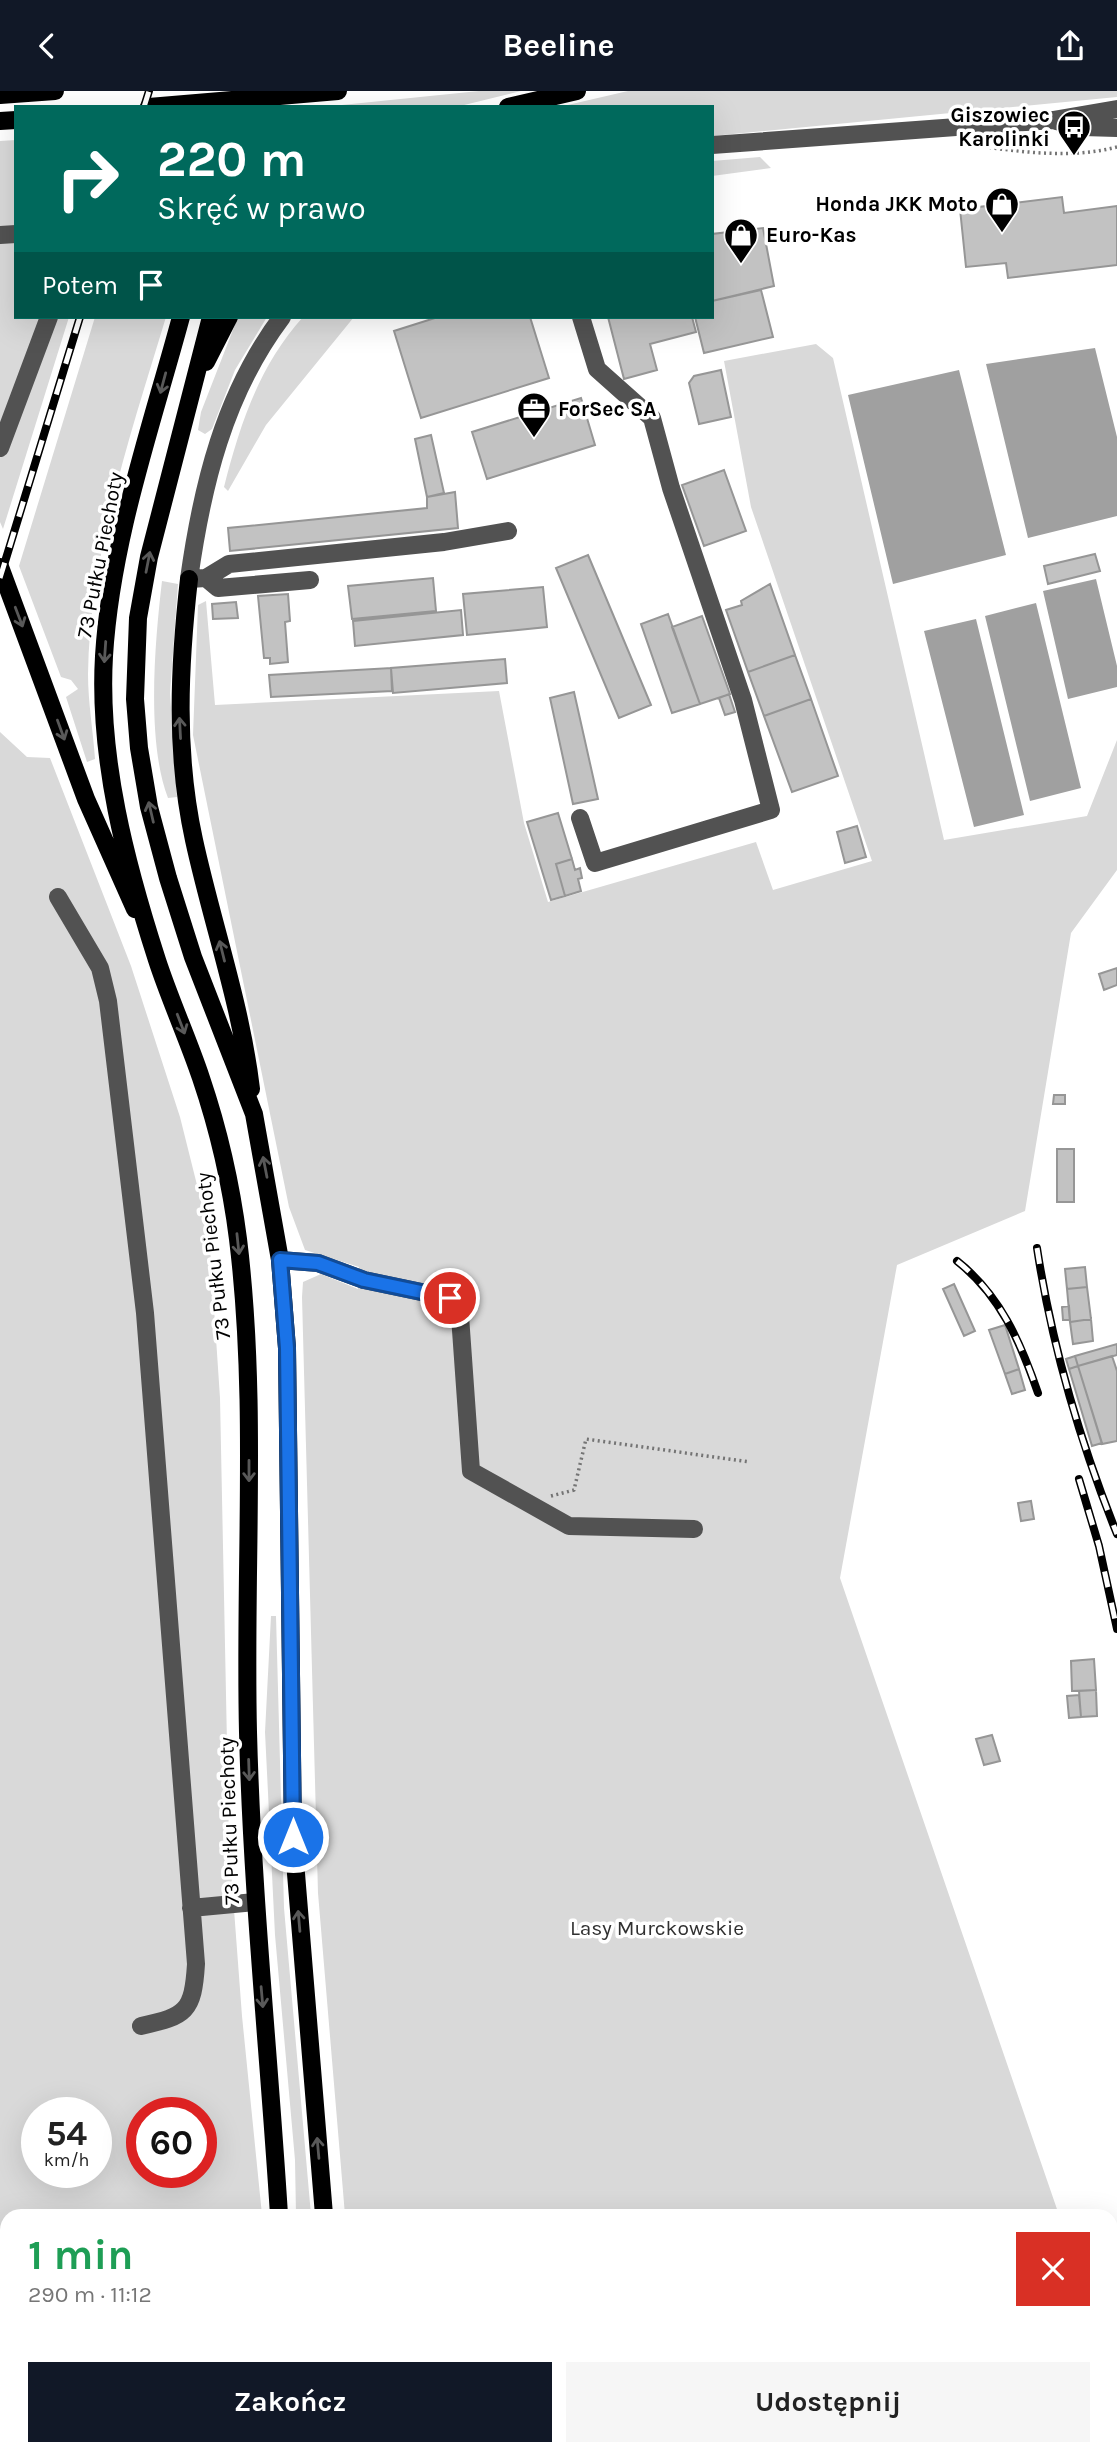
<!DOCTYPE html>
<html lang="pl">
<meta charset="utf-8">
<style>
:root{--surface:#fff;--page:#f6f6f6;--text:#222;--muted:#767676;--accent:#111827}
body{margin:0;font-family:Karla,sans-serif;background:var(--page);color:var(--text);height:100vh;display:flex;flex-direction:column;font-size:26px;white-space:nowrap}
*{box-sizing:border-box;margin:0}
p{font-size:23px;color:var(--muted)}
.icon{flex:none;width:38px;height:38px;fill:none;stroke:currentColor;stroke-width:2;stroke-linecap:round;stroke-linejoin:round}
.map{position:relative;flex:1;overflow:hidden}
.side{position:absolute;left:0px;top:2118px;width:1118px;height:247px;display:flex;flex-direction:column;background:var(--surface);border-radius:21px 21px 0 0;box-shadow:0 7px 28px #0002}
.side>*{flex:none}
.top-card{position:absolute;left:14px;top:14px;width:700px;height:214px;border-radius:0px;box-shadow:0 7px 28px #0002;background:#00695c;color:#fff;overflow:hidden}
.speed{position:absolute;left:21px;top:2006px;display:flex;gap:14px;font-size:35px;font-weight:700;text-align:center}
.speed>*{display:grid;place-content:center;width:91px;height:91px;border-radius:50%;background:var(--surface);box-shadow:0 7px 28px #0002;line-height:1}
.speed small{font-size:18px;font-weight:400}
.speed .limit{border:10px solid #d22;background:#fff;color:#111}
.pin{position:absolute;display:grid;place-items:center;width:60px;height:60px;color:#fff;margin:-30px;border:4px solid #fff;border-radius:50%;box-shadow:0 2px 7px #0007}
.me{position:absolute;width:77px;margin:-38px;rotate:0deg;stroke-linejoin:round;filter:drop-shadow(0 0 5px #0008)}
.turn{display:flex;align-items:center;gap:24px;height:147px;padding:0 28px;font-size:32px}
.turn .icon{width:91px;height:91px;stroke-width:2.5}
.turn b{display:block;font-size:49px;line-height:60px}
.then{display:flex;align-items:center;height:66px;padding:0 28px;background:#0003;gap:14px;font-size:26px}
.round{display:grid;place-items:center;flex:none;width:74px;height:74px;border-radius:0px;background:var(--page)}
.head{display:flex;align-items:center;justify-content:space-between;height:119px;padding:0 28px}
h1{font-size:42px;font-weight:700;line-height:52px;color:#1e9e55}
.button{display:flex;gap:14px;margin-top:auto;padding:14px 28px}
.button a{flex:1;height:80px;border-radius:0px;background:var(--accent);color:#fff;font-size:28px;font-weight:700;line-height:80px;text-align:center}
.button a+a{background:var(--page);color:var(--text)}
header{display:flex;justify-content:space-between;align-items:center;height:91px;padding:0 28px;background:var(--accent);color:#fff;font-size:32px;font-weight:700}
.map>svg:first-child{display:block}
.green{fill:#d9d9d9;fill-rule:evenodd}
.water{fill:#a0a0a0}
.building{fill:#c2c2c2;stroke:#969696;stroke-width:2}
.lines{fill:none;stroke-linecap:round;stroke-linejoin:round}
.path{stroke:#747474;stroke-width:3.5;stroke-dasharray:2 3.5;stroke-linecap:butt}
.minor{stroke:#525252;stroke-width:18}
.major{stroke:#000;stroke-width:18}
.rail-casing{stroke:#000;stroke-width:8}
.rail{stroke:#fff;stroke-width:5;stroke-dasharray:16;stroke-linecap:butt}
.oneway{stroke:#595959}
.route-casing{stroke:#114b97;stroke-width:18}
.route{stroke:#1a73e8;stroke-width:12}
.labels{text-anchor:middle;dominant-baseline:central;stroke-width:7;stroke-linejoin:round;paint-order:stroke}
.poi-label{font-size:21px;font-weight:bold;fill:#000;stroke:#fff;text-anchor:end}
.street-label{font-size:21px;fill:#000;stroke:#fff}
.park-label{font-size:21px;fill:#303030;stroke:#fff}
</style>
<header><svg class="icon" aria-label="back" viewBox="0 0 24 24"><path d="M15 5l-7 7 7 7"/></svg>Beeline<svg class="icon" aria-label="share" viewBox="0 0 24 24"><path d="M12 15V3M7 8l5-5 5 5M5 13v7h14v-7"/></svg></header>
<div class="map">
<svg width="1117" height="2364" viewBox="0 0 1117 2364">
<rect width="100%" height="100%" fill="#fff"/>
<path class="green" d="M479 0H521L456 16H322Z
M628 0H1117V6L712 45V16H559Z
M16 49V226H69L3 438 0 431V50Z
M760 66 771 77 712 85V70Z
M95 226H166C131 342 90 461 88 583 88 611 93 640 95 668L87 671 66 606 78 598 71 589 61 586 19 475Z
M238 226H267L235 279 212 338 205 343 198 339 201 321Z
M303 226H354L266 334 228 400 224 396C240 333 259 275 303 226Z
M816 253 833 267 944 749 1087 725 1117 649V779L1071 842 1025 1120 897 1174 840 1487 1059 2124H345L318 1802 302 1206 303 1191 321 1183 358 1198 359 1176 305 1159 289 1116 193 644 198 514 206 510 215 614 499 600 524 732 548 811 756 751 773 799 872 770 751 416 724 270Z
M162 490 178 493 170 602 177 706 168 707C146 650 155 550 162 490Z
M0 641 27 666 50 667 131 875 180 1026 209 1142 220 1307 229 1752 242 1925 262 2124H7V2357H284L285 2364H0ZM37 2021H96V2081H37ZM142 2021H201V2081H142Z
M271 1525H276L284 1817 311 2124H296L295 2069 275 1844 265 1641Z
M1111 2278 1117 2295V2364H366L365 2357H1111Z"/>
<path class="water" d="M1095 257 1117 346V425L1028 447 986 273Z
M959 279 1006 464 893 493 848 304Z
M1096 488 1117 575V596L1068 608 1043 500Z
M1036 512 1081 697 1030 710 985 525Z
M976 528 1024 724 974 736 924 540Z"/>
<path class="building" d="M1005 100 1007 113 1062 106 1064 122 1117 115V174L1008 187 1006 172 966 176 960 118 996 114 995 102Z
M763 137 774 195 712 210V143Z
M761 199 773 246 704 262 695 226H712V210Z
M438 226H530L549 287 421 327 394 240Z
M608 226H692L696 241 650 253 657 279 624 288Z
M721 279 731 326 699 333 689 292 694 285Z
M581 307 595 354 487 388 472 341Z
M431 344 444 402 427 406 415 348Z
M724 379 746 440 704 455 682 394Z
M455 401 458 437 230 460 228 437 427 417V406Z
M1095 463 1100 480 1048 493 1044 475Z
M588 464 651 614 619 627 556 477Z
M433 487 436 520 352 528 348 495Z
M770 493 795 564 748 581 726 519 742 514 741 510Z
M543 496 547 536 467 544 463 503Z
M288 503 290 530 285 531 288 571 270 573V567H264L258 505Z
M236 511 238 527 213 528 212 513Z
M461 519 463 544 355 555 353 530Z
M668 523 700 613 672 622 641 533Z
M702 525 730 603 700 613 672 536Z
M795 564 811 608 764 625 748 581Z
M505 568 507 592 393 602 391 577Z
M391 577 392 600 271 606 269 584Z
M574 601 598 708 573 713 550 607Z
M729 603 735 621 725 624 719 607Z
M811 608 838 685 792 701 764 625Z
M558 722 572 768 556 773 565 805 551 809 527 731Z
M857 735 866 766 845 772 837 741Z
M572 768 575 779 580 777 582 787 578 788 581 800 565 805 556 773Z
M1117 877V894L1104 899 1099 883Z
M1054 1004H1065V1013H1053Z
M1057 1058H1074V1111H1057Z
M1085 1176 1087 1196 1067 1198 1065 1178Z
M954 1193 975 1240 964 1245 943 1198Z
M1087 1196 1091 1228 1070 1231 1067 1198Z
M1069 1215 1070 1229H1063L1062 1216Z
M1091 1228 1093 1250 1073 1253 1070 1231Z
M1005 1234 1019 1278 1005 1283 989 1239Z
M1117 1253V1264L1078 1275 1075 1265Z
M1075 1265 1078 1275 1069 1278 1066 1268Z
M1112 1265 1117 1280V1350L1102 1353 1078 1275Z
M1078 1275 1102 1352 1092 1355 1069 1278Z
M1019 1278 1025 1299 1012 1303 1005 1283Z
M1031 1410 1034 1428 1021 1430 1018 1412Z
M1094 1568 1096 1599 1072 1600 1071 1570Z
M1096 1599 1097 1625 1081 1626 1079 1600Z
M1079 1604 1081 1626 1069 1627 1067 1605Z
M992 1644 1000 1670 984 1674 976 1648Z"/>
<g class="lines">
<path class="path" d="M973 54C1019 61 1071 68 1117 56
M551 1405 574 1399 586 1348 750 1371"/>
<path class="minor" d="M1056 30 1083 36 1117 37
M712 54 1053 29 1117 18
M0 144 16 143
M282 226C224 303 202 395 189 488L206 487 229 473 444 451 508 440
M0 357 49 226
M206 487 218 497 310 489
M580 727 595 772 771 719 743 609 671 397 652 327 597 278 581 226
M58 806 100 877 108 910 145 1222 196 1873C193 1921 186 1925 141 1935
M280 1169 318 1172 364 1189 450 1207 460 1225 471 1380 569 1435 694 1438
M191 1817 255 1811"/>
<path class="major" d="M0 4 55 0
M149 16 338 0
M508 16 577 0
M0 30 16 29
M181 226C151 337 111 450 104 565 98 667 126 773 157 869 170 909 188 948 201 987 219 1040 231 1093 238 1148 258 1311 244 1477 248 1641 252 1803 269 1963 279 2124
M211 226 149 466 138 527 135 608 139 657 149 716 168 787 193 866 254 1023 280 1169 287 1257 293 1746 324 2124
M206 271 229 226
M0 476 86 708 135 818
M189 488C179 576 175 662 194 749 212 832 241 913 251 998
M301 2357 302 2364
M345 2357V2364"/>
<g class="rail-casing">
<path id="rail" d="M144 16 149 0
M0 487 80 226
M1037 1157C1052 1255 1080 1351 1117 1443
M957 1170C1000 1204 1020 1250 1038 1302
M1079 1388 1099 1455 1117 1538"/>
</g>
<use href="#rail" class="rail"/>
</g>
<defs><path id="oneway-shaft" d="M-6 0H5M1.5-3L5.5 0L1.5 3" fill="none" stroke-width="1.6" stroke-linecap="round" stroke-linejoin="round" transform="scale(1.75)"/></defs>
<g class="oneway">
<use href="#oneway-shaft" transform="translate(163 292) rotate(105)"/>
<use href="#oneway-shaft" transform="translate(148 471) rotate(-79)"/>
<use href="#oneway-shaft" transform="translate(19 526) rotate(69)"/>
<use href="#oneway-shaft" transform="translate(105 561) rotate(94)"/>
<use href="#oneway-shaft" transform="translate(180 637) rotate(-93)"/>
<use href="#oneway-shaft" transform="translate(61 639) rotate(70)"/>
<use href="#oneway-shaft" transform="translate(151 721) rotate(-103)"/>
<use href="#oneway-shaft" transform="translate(222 860) rotate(-104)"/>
<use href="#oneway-shaft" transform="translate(181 933) rotate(69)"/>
<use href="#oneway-shaft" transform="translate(265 1076) rotate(-101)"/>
<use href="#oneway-shaft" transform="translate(238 1153) rotate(84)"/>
<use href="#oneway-shaft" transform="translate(249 1380) rotate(90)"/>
<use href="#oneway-shaft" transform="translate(249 1679) rotate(88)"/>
<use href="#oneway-shaft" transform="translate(299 1830) rotate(-95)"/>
<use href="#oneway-shaft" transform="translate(262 1906) rotate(85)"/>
<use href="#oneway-shaft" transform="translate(318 2057) rotate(-95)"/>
</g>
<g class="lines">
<g class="route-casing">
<path id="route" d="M293 1746 287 1257 280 1169 318 1172 364 1189 450 1207"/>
</g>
<use href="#route" class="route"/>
</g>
<defs>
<g id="bus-pin" transform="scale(1.75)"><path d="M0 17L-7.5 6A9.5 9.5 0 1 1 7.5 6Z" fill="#000" stroke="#fff"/><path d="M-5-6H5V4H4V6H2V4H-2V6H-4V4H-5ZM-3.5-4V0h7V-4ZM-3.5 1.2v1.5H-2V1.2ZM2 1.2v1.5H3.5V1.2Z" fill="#fff"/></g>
<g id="shop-pin" transform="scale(1.75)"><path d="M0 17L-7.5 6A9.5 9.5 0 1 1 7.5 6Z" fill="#000" stroke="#fff"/><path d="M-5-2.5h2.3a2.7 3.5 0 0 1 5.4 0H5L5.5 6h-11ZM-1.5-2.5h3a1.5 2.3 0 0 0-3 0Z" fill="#fff"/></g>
<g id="office-pin" transform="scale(1.75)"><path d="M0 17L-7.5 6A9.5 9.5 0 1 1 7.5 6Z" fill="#000" stroke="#fff"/><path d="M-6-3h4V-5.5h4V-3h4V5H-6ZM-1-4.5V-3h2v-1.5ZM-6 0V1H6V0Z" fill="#fff"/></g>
</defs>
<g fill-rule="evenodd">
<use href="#bus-pin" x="1074" y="36"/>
<use href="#shop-pin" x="1002" y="113"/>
<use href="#shop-pin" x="741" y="144"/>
<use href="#office-pin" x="534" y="318"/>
</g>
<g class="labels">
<g class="poi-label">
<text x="1050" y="24">Giszowiec<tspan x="1050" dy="24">Karolinki</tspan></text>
<text x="978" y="113">Honda JKK Moto</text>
<text x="766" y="144" text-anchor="start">Euro-Kas</text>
<text x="558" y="318" text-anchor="start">ForSec SA</text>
</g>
<g class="street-label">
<text transform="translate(100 464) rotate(-79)">73 Pułku Piechoty</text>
<text transform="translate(213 1165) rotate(-97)">73 Pułku Piechoty</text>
<text transform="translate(229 1730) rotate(-92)">73 Pułku Piechoty</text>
</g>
<g class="park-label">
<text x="657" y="1837">Lasy Murckowskie</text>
</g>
</g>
</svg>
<div class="speed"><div>54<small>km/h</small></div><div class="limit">60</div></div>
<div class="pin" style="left:450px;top:1207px;background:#d93025"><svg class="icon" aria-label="arrive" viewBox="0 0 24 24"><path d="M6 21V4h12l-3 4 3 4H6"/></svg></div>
<svg class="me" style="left:293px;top:1746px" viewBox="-20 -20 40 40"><circle r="17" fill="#1a73e8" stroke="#fff" stroke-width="3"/><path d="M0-11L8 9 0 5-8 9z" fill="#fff"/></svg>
<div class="top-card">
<div class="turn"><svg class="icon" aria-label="right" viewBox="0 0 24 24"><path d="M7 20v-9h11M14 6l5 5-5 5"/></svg><div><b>220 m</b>Skręć w prawo</div></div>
<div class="then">Potem<svg class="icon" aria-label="arrive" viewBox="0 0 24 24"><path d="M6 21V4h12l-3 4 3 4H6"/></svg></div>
</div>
<section class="side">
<div class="head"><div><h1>1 min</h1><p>290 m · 11:12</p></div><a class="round" style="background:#d93025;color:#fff"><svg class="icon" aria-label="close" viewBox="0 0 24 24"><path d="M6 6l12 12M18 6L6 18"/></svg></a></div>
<div class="button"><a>Zakończ</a><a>Udostępnij</a></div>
</section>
</div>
